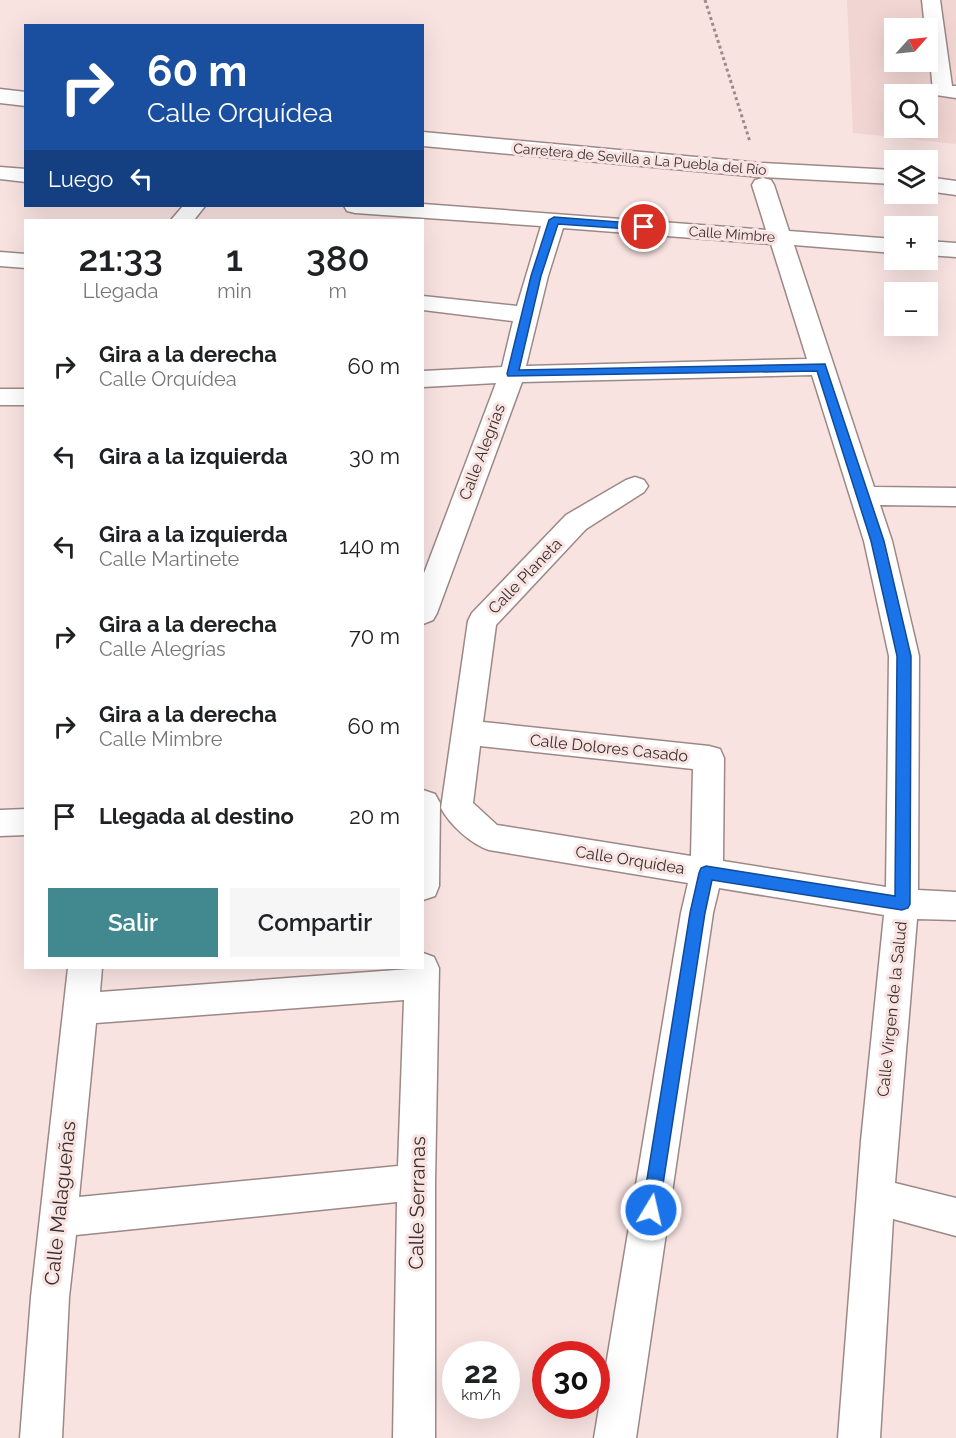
<!DOCTYPE html>
<html lang="es">
<meta charset="utf-8">
<style>
:root{--surface:#fff;--page:#f6f6f6;--text:#202124;--muted:#757577;--accent:#41888f}
body{margin:0;font-family:Raleway,sans-serif;background:var(--page);color:var(--text);height:100vh;display:flex;flex-direction:column;font-size:22px;white-space:nowrap}
*{box-sizing:border-box;margin:0}
p{font-size:20px;color:var(--muted)}
.icon{flex:none;width:33px;height:33px;fill:none;stroke:currentColor;stroke-width:2;stroke-linecap:round;stroke-linejoin:round}
.map{position:relative;flex:1;overflow:hidden}
.sheet{position:absolute;left:24px;top:219px;width:400px;height:750px;display:flex;flex-direction:column;background:var(--surface);border-radius:0px;box-shadow:0 6px 24px #0002}
.sheet>*{flex:none}
.banner{position:absolute;left:24px;top:24px;width:400px;height:183px;border-radius:0px;box-shadow:0 6px 24px #0002;background:#1a4fa0;color:#fff;overflow:hidden}
.needle{width:39px;rotate:63deg}
.tools{position:absolute;left:884px;top:18px;display:grid;gap:12px}
.tools a{display:grid;place-items:center;width:54px;height:54px;border-radius:0px;background:var(--surface);box-shadow:0 6px 24px #0002;font-size:30px}
.speed{position:absolute;left:442px;top:1341px;display:flex;gap:12px;font-size:30px;font-weight:700;text-align:center}
.speed>*{display:grid;place-content:center;width:78px;height:78px;border-radius:50%;background:var(--surface);box-shadow:0 6px 24px #0002;line-height:1}
.speed small{font-size:15px;font-weight:400}
.speed .limit{border:9px solid #d22;background:#fff;color:#111}
.pin{position:absolute;display:grid;place-items:center;width:51px;height:51px;color:#fff;margin:-26px;border:3px solid #fff;border-radius:50%;box-shadow:0 2px 6px #0007}
.me{position:absolute;width:66px;margin:-33px;rotate:9deg;stroke-linejoin:round;filter:drop-shadow(0 0 4px #0008)}
.turn{display:flex;align-items:center;gap:21px;height:126px;padding:0 24px;font-size:27px}
.turn .icon{width:78px;height:78px;stroke-width:2.5}
.turn b{display:block;font-size:42px;line-height:51px}
.then{display:flex;align-items:center;height:57px;padding:0 24px;background:#0003;gap:12px;font-size:22px}
.eta{display:flex;justify-content:space-evenly;align-items:center;height:102px;text-align:center}
.eta b{font-size:36px;font-weight:600;line-height:42px}
.primary-button{display:flex;gap:12px;margin-top:auto;padding:12px 24px}
.primary-button a{flex:1;height:69px;border-radius:0px;background:var(--accent);color:#fff;font-size:24px;font-weight:600;line-height:69px;text-align:center}
.primary-button a+a{background:var(--page);color:var(--text)}
ul{padding:0;list-style:none}
li{display:flex;align-items:center;gap:18px;height:90px;padding:0 24px}
li div{flex:1}
li b{display:block;font-size:22px}
li em{font-style:normal}
.map>svg:first-child{display:block}
.built{fill:#f1d5d2;fill-rule:evenodd}
.lines{fill:none;stroke-linecap:round;stroke-linejoin:round}
.street-casing{stroke:#9c8987;stroke-width:3}
.secondary-casing{stroke:#9c8987;stroke-width:3}
.path{stroke:#9a8b89;stroke-width:3;stroke-dasharray:3 3;stroke-linecap:butt}
.street{fill:#fff;fill-rule:evenodd}
.secondary{fill:#fff;fill-rule:evenodd}
.route{fill:#1a73e8;stroke:#114b97;stroke-width:1.5}
.labels{text-anchor:middle;dominant-baseline:central;stroke-width:6;stroke-linejoin:round;paint-order:stroke}
.far-street-label{font-size:14px;fill:#362e2d;stroke:#f8e3e1}
.street-label{font-size:16px;fill:#362e2d;stroke:#f8e3e1}
.near-street-label{font-size:20px;fill:#362e2d;stroke:#f8e3e1}
</style>
<div class="map">
<svg width="956" height="1438" viewBox="0 0 956 1438">
<rect width="100%" height="100%" fill="#f8e3e1"/>
<path class="built" d="M847 0H956V144L853 133ZM894 28H927V62H894ZM894 94H927V128H894Z"/>
<g class="lines">
<g class="street-casing">
<path id="street" d="M922 0H940L952 86H956V98L936 95 933 91 927 28H925Z
M0 167 26 169V182L0 179Z
M763 178 771 180 774 185 789 231 894 239V253L794 245 874 487 956 488V506L880 505 892 541 919 656 918 890 956 892V920L917 919 895 1183 956 1198V1236L893 1219 880 1438H838L861 1141 884 915 719 888 713 913 636 1438H594L681 913 688 883 489 850C471 844 450 825 441 808L468 621 472 613 566 515 626 480 635 477 644 480 648 486 644 492 586 529 496 625 483 722 709 746 720 749 724 758 723 861 886 887 889 656 864 541 812 375 522 382 437 613 433 620 423 624V576L496 383 423 387V371L502 367 513 321 423 310V296L517 306 541 226 355 213 347 211 344 206 423 204 766 230 752 185 755 180ZM563 228 771 244 807 359 526 366 548 276ZM480 746 693 769 691 856 497 825 473 803Z
M183 206H205L194 220H171Z
M927 241 956 243V257L927 255Z
M0 252 26 254V268L0 266Z
M0 389H26V405H0Z
M423 790 435 794 440 803 439 886 435 896 423 900Z
M26 809V835L0 836V810Z
M423 953 434 957 439 968 435 1182V1438H393L397 1202 76 1235 69 1297 62 1438H20L31 1297 68 968H102L100 992 423 968ZM404 1000 398 1166 79 1197 96 1023Z"/>
</g>
<g class="secondary-casing">
<path id="secondary" d="M0 89 26 92V106L0 103Z
M423 132 761 163 894 170V184L761 177 423 146Z
M927 177 956 181V195L927 191Z"/>
</g>
<path class="path" d="M705 0 750 142"/>
<use href="#street" class="street"/>
<use href="#secondary" class="secondary"/>
</g>
<path class="route" d="M554 217 644 224 649 227 644 230 558 224 541 276 519 370 825 364 884 541 911 656 910 904 908 908 902 910 712 880 705 913 659 1210 657 1216 651 1218 645 1216 642 1210 690 913 699 873 701 868 706 866 895 896 897 656 871 541 817 371 508 376 507 374 531 276 549 220Z"/>
<g class="labels">
<g class="far-street-label">
<text transform="translate(640 159) rotate(5)">Carretera de Sevilla a La Puebla del Río</text>
<text transform="translate(732 234) rotate(4)">Calle Mimbre</text>
</g>
<g class="street-label">
<text transform="translate(482 452) rotate(-69)">Calle Alegrías</text>
<text transform="translate(525 576) rotate(-46)">Calle Planeta</text>
<text transform="translate(609 748) rotate(6)">Calle Dolores Casado</text>
<text transform="translate(630 860) rotate(9)">Calle Orquídea</text>
<text transform="translate(892 1009) rotate(-84)">Calle Virgen de la Salud</text>
</g>
<g class="near-street-label">
<text transform="translate(60 1203) rotate(-84)">Calle Malagueñas</text>
<text transform="translate(417 1203) rotate(-89)">Calle Serranas</text>
</g>
</g>
</svg>
<div class="tools">
<a><svg class="needle" viewBox="-14 -14 28 28"><path d="M0-13l5 13h-10z" fill="#e53935"/><path d="M0 13l5-13h-10z" fill="#757577"/></svg></a>
<a><svg class="icon" aria-label="search" viewBox="0 0 24 24"><circle cx="10" cy="10" r="6"/><path d="M15 15l6 6"/></svg></a>
<a><svg class="icon" aria-label="layers" viewBox="0 0 24 24"><path d="M12 4l9 5-9 5-9-5zM3 14l9 5 9-5"/></svg></a>
<a>+</a>
<a>−</a>
</div>
<div class="speed"><div>22<small>km/h</small></div><div class="limit">30</div></div>
<div class="pin" style="left:644px;top:227px;background:#d93025"><svg class="icon" aria-label="arrive" viewBox="0 0 24 24"><path d="M6 21V4h12l-3 4 3 4H6"/></svg></div>
<svg class="me" style="left:651px;top:1210px" viewBox="-20 -20 40 40"><circle r="17" fill="#1a73e8" stroke="#fff" stroke-width="3"/><path d="M0-11L8 9 0 5-8 9z" fill="#fff"/></svg>
<div class="banner">
<div class="turn"><svg class="icon" aria-label="right" viewBox="0 0 24 24"><path d="M7 20v-9h11M14 6l5 5-5 5"/></svg><div><b>60 m</b>Calle Orquídea</div></div>
<div class="then">Luego<svg class="icon" aria-label="left" viewBox="0 0 24 24"><path d="M17 20v-9H6M10 6l-5 5 5 5"/></svg></div>
</div>
<section class="sheet">
<div class="eta">
<div><b>21:33</b><p>Llegada</p></div>
<div><b>1</b><p>min</p></div>
<div><b>380</b><p>m</p></div>
</div>
<ul>
<li><svg class="icon" aria-label="right" viewBox="0 0 24 24"><path d="M7 20v-9h11M14 6l5 5-5 5"/></svg><div><b>Gira a la derecha</b><p>Calle Orquídea</p></div><em>60 m</em></li>
<li><svg class="icon" aria-label="left" viewBox="0 0 24 24"><path d="M17 20v-9H6M10 6l-5 5 5 5"/></svg><div><b>Gira a la izquierda</b></div><em>30 m</em></li>
<li><svg class="icon" aria-label="left" viewBox="0 0 24 24"><path d="M17 20v-9H6M10 6l-5 5 5 5"/></svg><div><b>Gira a la izquierda</b><p>Calle Martinete</p></div><em>140 m</em></li>
<li><svg class="icon" aria-label="right" viewBox="0 0 24 24"><path d="M7 20v-9h11M14 6l5 5-5 5"/></svg><div><b>Gira a la derecha</b><p>Calle Alegrías</p></div><em>70 m</em></li>
<li><svg class="icon" aria-label="right" viewBox="0 0 24 24"><path d="M7 20v-9h11M14 6l5 5-5 5"/></svg><div><b>Gira a la derecha</b><p>Calle Mimbre</p></div><em>60 m</em></li>
<li><svg class="icon" aria-label="arrive" viewBox="0 0 24 24"><path d="M6 21V4h12l-3 4 3 4H6"/></svg><div><b>Llegada al destino</b></div><em>20 m</em></li>
</ul>
<div class="primary-button"><a>Salir</a><a>Compartir</a></div>
</section>
</div>
